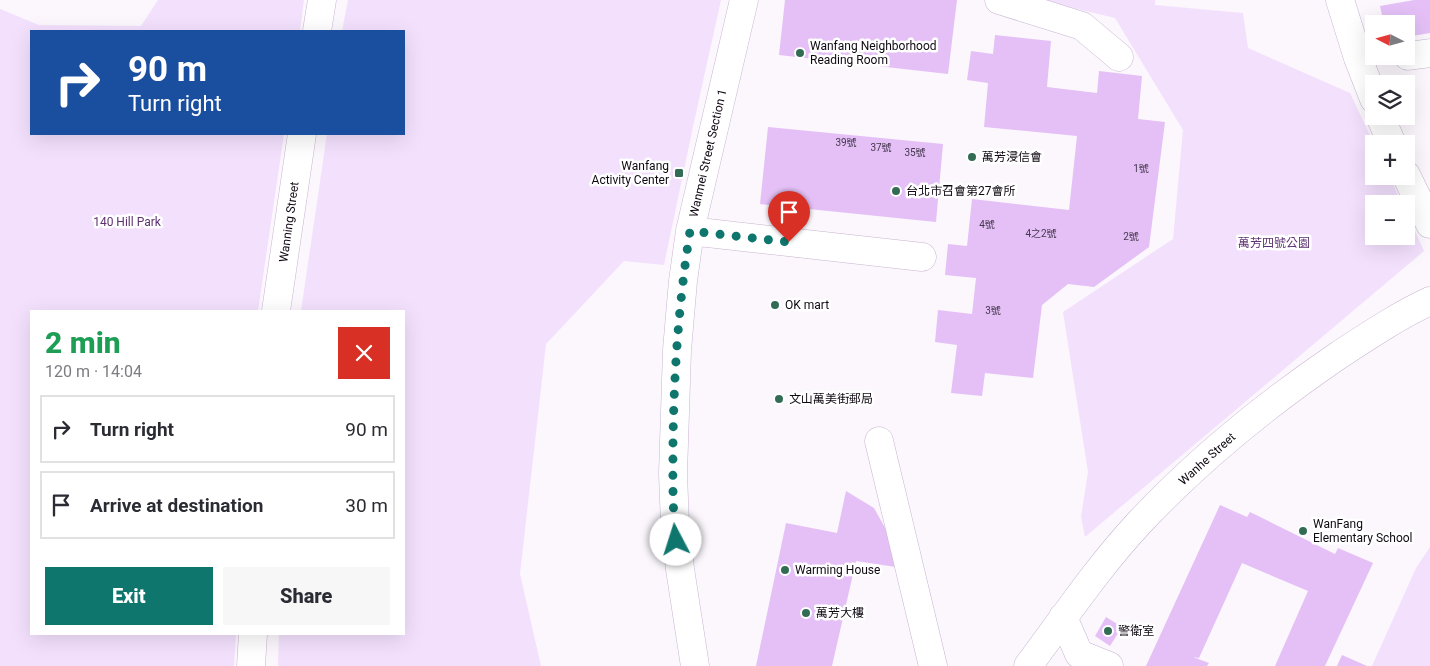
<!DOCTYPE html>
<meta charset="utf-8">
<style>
:root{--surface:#fff;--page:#f7f7f7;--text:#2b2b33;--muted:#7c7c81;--line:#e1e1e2;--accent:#0f766e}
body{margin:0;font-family:Roboto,"Noto Sans TC",sans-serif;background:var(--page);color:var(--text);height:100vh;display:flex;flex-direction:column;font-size:19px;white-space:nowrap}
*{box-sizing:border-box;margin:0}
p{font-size:16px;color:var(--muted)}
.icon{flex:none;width:28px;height:28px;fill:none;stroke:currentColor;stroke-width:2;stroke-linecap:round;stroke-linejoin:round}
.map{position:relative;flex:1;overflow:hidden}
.sheet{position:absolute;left:30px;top:310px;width:375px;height:325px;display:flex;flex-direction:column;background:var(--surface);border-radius:0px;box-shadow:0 5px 20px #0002}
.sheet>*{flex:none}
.guide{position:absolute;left:30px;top:30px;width:375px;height:105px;border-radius:0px;box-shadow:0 5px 20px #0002;background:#1a4fa0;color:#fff;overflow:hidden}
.needle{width:32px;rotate:276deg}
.fabs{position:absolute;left:1365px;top:15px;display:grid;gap:10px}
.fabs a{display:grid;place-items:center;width:50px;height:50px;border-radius:0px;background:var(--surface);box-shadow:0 5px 20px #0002;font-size:25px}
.pin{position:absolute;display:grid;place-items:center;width:42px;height:42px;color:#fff;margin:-51px -21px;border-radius:50% 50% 50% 0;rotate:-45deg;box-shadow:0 0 5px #0007}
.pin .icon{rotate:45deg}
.me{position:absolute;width:55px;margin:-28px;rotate:355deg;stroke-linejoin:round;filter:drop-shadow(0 0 4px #0008)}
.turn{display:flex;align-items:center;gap:18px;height:105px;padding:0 15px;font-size:22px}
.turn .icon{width:65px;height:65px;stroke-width:2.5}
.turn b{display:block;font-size:35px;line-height:42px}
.round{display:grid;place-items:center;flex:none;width:52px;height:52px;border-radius:0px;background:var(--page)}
.overview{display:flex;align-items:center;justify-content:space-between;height:85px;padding:0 15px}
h1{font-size:30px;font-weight:800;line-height:38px;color:#1e9e55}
.action{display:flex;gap:10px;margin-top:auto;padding:10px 15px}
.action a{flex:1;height:58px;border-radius:0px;background:var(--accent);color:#fff;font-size:20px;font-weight:800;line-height:58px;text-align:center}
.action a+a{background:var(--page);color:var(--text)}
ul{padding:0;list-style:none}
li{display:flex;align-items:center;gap:15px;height:68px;margin:0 10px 8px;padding:0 5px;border:2px solid var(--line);border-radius:0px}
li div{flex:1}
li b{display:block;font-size:19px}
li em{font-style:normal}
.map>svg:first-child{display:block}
.green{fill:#f3e0fd}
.building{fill:#e4c0f6}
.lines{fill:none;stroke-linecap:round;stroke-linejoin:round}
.minor-casing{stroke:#c8b4d2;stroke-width:29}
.minor{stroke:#fff;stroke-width:28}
.route{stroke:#0f766e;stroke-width:9;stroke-dasharray:0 16.2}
.poi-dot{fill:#336c54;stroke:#fff;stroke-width:2}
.labels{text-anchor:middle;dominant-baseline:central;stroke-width:5;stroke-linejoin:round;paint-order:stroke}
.number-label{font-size:10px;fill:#44364b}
.poi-label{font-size:12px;fill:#0f0812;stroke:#fff;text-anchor:start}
.street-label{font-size:12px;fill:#0f0812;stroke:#fff}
.park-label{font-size:12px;fill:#5d3171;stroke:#fff}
</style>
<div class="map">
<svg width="1430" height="666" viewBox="0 0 1430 666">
<rect width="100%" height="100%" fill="#fbf7fd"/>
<path class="green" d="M158 0H304L300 31H31V134H284L258 311H31V634H236L234 666H0V9L39 25 141 26Z
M348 0H721L694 122 664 265 624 261 546 344 520 574 541 666H278L279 634H404V311H301L327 134H404V31H342Z
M1039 0H1155V5L1243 13 1248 48 1350 93 1374 144V176H1389L1402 204H1374V236H1406V212L1424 251 1085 537 1081 517 1088 472 1063 312 1173 239 1183 130 1115 18Z
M1430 547V666H1372L1416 568Z"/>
<path class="building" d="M785 0H957L948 74 779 55Z
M1414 0H1430V33L1406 37V24H1384L1380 6Z
M995 35 1051 41 1047 87 1097 93 1099 71 1142 76 1138 119 1165 122 1149 247 1094 287 1068 284 1042 305 1033 378 985 373 982 396 951 393 957 345 935 342 938 310 972 314 976 278 945 275 948 244 967 246 972 199 1069 210 1077 136 984 127 988 83 967 80 971 51 993 54Z
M768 127 943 144 936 222 760 204Z
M846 491 874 508 889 535 896 567 856 561 832 666H756L786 523 837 533Z
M1220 505 1247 517 1250 512 1335 554 1338 548 1373 563 1325 666H1275L1308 591 1242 563 1199 658 1193 657 1209 663 1207 666H1146Z
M1106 617 1122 627 1110 646 1095 636Z
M1342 655 1367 666H1337Z"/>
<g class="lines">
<g class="minor-casing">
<path id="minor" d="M999 0 1082 26 1119 57
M1340 0 1358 58 1374 99
M317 31 322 0
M1408 56 1430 53
M1380 116 1392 144
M1406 175 1430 224
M690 231 922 257
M276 311 302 134
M879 441 933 666
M1063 617 1079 654 1109 666
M251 666 253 634
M695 666 680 569 675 525 673 474 677 350 683 281 690 231 744 0
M1028 666C1064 618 1098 567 1139 523 1199 459 1267 404 1339 355 1368 336 1398 316 1430 301"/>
</g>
<use href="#minor" class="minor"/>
</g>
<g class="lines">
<path class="route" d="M676 540C672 507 673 474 673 441 674 370 679 301 690 231L789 242"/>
</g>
<g class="poi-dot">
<circle cx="800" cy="53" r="5"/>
<circle cx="972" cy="157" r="5"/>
<rect x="674" y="168" width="10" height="10" rx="2.5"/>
<circle cx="896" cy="191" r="5"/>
<circle cx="775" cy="305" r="5"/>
<circle cx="779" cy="399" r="5"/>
<circle cx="1303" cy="531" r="5"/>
<circle cx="785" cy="570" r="5"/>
<circle cx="806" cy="613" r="5"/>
<circle cx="1108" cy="631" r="5"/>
</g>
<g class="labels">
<g class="number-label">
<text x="846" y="142">39號</text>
<text x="881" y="147">37號</text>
<text x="915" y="152">35號</text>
<text x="1141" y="168">1號</text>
<text x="987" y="224">4號</text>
<text x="1041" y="233">4之2號</text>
<text x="1131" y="236">2號</text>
<text x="993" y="310">3號</text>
</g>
<g class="poi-label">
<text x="810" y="46">Wanfang Neighborhood<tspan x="810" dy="14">Reading Room</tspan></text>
<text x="982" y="157">萬芳浸信會</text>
<text x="669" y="166" text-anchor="end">Wanfang<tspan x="669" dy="14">Activity Center</tspan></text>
<text x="906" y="191">台北市召會第27會所</text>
<text x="785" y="305">OK mart</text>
<text x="789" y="399">文山萬美街郵局</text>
<text x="1313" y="524">WanFang<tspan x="1313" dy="14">Elementary School</tspan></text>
<text x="795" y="570">Warming House</text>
<text x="816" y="613">萬芳大樓</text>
<text x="1118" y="631">警衛室</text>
</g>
<g class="street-label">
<text transform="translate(708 153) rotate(-77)">Wanmei Street Section 1</text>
<text transform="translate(289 222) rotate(-82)">Wanning Street</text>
<text transform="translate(1207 459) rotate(-42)">Wanhe Street</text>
</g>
<g class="park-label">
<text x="127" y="222">140 Hill Park</text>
<text x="1274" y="243">萬芳四號公園</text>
</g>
</g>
</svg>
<div class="fabs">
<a><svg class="needle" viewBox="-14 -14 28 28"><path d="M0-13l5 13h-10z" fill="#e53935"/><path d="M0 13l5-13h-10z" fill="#7c7c81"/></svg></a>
<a><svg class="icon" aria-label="layers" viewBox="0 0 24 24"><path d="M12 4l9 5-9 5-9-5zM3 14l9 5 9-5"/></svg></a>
<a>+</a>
<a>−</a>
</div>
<div class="pin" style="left:789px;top:242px;background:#d93025"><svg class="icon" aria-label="arrive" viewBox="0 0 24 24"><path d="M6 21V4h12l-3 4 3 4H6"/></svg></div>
<svg class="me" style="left:676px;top:540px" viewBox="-20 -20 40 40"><circle r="19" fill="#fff"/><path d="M0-13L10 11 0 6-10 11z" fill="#0f766e"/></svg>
<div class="guide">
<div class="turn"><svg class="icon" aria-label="right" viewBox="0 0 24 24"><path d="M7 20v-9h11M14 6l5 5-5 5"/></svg><div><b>90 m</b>Turn right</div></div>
</div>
<section class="sheet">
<div class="overview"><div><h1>2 min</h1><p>120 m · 14:04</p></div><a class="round" style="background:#d93025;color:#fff"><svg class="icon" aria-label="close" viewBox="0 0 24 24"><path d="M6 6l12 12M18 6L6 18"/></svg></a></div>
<ul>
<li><svg class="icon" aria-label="right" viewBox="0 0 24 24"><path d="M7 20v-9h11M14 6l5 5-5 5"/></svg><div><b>Turn right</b></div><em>90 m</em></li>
<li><svg class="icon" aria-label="arrive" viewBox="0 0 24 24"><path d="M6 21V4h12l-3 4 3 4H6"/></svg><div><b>Arrive at destination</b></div><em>30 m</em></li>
</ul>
<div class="action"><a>Exit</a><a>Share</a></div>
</section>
</div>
